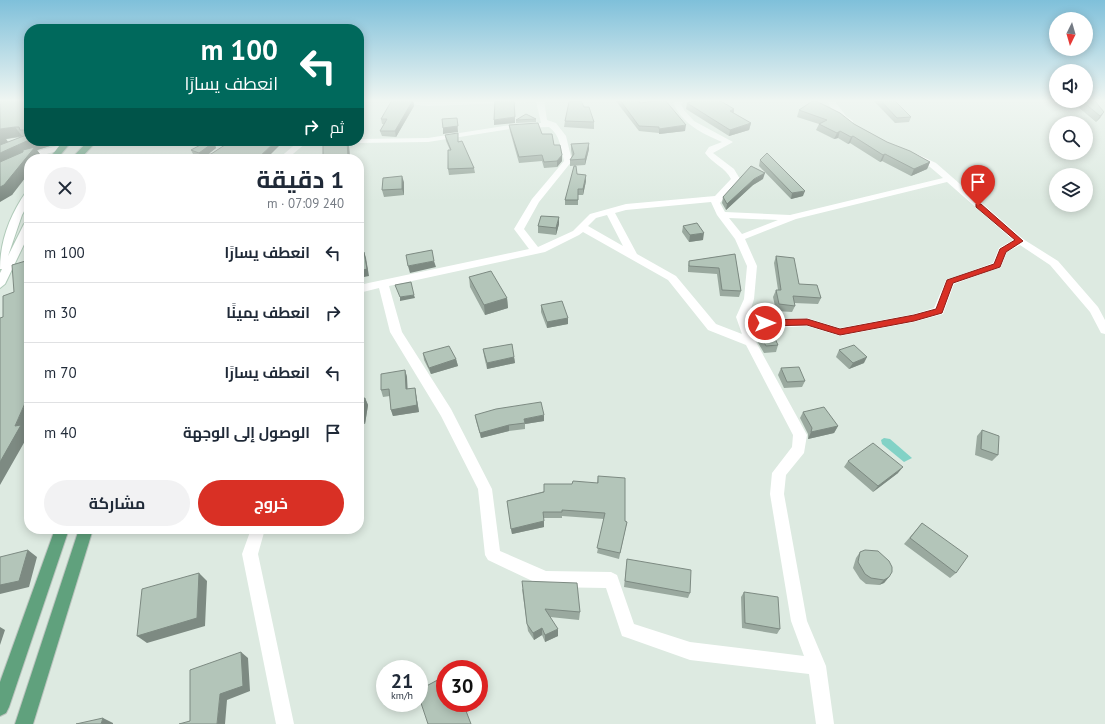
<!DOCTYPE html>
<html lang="ar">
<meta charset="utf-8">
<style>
:root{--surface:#fff;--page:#f2f2f3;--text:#1f2937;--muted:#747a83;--line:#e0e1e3;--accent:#d93025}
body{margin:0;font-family:"PT Sans",Cairo,sans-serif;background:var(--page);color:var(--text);direction:rtl;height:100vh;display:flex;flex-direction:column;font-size:15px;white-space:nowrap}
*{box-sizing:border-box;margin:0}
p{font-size:13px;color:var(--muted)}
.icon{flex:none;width:22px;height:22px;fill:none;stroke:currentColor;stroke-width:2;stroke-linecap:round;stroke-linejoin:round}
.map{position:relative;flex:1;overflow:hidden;direction:ltr}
.drawer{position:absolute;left:24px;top:154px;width:340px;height:380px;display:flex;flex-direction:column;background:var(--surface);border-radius:16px;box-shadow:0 2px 10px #0003;direction:rtl}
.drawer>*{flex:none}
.guide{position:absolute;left:24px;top:24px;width:340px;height:122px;border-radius:16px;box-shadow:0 2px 10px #0003;direction:rtl;background:#00695c;color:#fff;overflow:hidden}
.needle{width:26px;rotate:185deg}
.controls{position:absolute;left:1049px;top:12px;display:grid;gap:8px}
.controls a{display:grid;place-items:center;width:44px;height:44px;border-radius:50%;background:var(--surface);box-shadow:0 2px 10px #0003;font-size:20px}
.speed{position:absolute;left:376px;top:660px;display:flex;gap:8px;font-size:20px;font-weight:700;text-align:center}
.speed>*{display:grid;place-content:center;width:52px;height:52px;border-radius:50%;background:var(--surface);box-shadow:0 2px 10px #0003;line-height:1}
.speed small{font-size:10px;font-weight:400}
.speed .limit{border:6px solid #d22;background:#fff;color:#111}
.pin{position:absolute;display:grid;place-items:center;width:34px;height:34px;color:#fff;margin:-41px -17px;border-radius:50% 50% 50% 0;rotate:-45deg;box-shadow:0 0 4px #0007}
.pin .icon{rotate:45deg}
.me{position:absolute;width:44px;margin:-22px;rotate:90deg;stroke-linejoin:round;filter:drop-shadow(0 0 3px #0008)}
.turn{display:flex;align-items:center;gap:14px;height:84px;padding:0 20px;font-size:18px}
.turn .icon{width:52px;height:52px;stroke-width:2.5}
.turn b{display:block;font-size:28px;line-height:34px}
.then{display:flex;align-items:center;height:38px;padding:0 20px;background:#0003;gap:8px;font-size:15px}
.round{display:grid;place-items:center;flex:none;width:42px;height:42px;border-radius:21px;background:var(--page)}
.headline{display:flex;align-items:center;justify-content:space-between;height:68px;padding:0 20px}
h1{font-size:24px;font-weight:700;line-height:30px}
.button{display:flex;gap:8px;margin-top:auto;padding:8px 20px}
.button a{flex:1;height:46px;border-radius:24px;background:var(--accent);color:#fff;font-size:16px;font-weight:700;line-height:46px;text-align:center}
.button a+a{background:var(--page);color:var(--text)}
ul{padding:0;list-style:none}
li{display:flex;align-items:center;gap:12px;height:60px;padding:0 20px;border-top:1px solid var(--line)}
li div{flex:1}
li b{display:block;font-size:15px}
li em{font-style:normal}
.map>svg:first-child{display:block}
.water{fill:#82d2c6}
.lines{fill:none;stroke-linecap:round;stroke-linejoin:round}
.secondary-casing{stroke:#b0cab9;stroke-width:2}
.primary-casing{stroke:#bcc4bf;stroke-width:2}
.minor{fill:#fff;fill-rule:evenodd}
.secondary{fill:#fff;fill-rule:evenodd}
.primary{fill:#60a17d;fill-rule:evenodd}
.wall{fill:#9aa99f;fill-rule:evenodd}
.shaded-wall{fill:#7d8a82}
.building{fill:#b3c5b9;stroke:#7d8a82}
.route{fill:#d93025;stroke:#8d1f18}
</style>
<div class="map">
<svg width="1105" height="724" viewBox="0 0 1105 724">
<rect width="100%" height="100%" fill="#ddeae1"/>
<path class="water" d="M884 438 890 439 912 458 904 462 882 444 881 440Z"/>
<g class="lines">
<g class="secondary-casing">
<path id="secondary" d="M29 191V202L22 215 8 256 24 224 29 221V234L5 284 0 288V273L2 269H0C0 241 10 215 26 192Z"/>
</g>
<g class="primary-casing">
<path id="primary" d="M63 141H72L57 159H49Z
M88 141H97L80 159H71Z
M55 529H69L9 707 6 713 0 716V682Z
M79 529H93L33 724H15Z"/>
</g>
<path class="minor" d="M387 100 428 102 544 100 547 120 556 123 566 136 572 161 539 202 524 229 538 247 573 231 590 214 626 204 715 196 731 179C726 168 712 163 705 153L709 147 722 142C701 133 683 124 673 103L677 100H686L681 104 684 110 694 121 733 142 713 153 734 169 740 179 720 203 725 212 790 215 943 178 930 167 912 157 916 154 919 155 936 163 1023 239 1058 261 1098 307 1105 320V334L1101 333 1090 312 1050 265 1020 245 1007 252 1001 267 954 284 943 314 914 322 840 336 807 326 776 328 751 326 756 342 807 435 804 453 786 475 784 494 807 621 826 666 834 724H816L809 674 690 660 628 638 622 636 606 588 545 587 488 560 485 555 478 489 441 416 390 332 379 288 359 293V285L529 249 514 229 532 199 564 161C561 148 560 135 549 127L517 128 428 142 356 143 355 141H359V139L428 138 517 124 541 123 536 101 533 102 428 106 391 102ZM947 182 1013 240 999 248 993 263 946 280 934 308 914 314 840 328 807 318 776 320 748 318 754 299 757 266 745 239 796 219ZM711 202 717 215 735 239 747 266 744 299 736 317 742 334 716 324 676 276 637 254 615 213 626 210ZM607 215 623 246 588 226 596 218ZM729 218 778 220 742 234ZM583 232 668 280 708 330 746 345 793 435 792 447 772 473 770 494 791 621 804 656 690 642 634 624 617 575 611 572 546 571 500 551 492 489 451 409 402 332 389 286 545 252 579 235Z
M826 100H834L846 116 853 121V125C841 127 832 108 826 100Z
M299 141H341L337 143H306L287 159H278Z
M61 145H64V149L29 159V161L0 175V169L34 152Z
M251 529H265L258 554 294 724H276L242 554Z"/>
<use href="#secondary" class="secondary"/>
<use href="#primary" class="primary"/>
</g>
<path class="wall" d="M0 100H29V141H52L53 142 50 146 37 150 42 157 40 159H29L12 195ZM22 137 8 142 6 139Z
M413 100 414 106 396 137 382 136 380 131 384 124H382L381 119Z
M615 100H638L640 103 685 131 659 134V133L639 131Z
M873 100H894L911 117 909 122 895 123Z
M1071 101H1086L1104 112 1100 118 1096 122Z
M687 103 734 109V113L751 123 749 130 729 136 686 109Z
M584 107 594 122V129L564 127 565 121Z
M799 110 854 124 887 142 930 162 927 169 911 176 882 161 880 162 850 143 848 144 838 138 834 139 816 130 819 124 797 117Z
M536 119V122L516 123V120Z
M509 125 542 134 554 145 562 161 557 167 544 168 542 161 519 163 510 131Z
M445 135 459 142 474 168 475 173 449 175 448 169 450 150 446 141Z
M214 142 216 148 208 154 266 159H205L204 157 202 159 194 156 191 150Z
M589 143V149L585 165 570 166V160L572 156 571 150V144Z
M349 146 350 159H323Z
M760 160 803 196 791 199 759 166Z
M577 174 586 175V181L583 195H578V205H565V200Z
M763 179 753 185 726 210 722 203 723 197Z
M404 182V195L384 197 382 190Z
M559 224 556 235 538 233V226Z
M683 226 703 240 689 242 682 232Z
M735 254 741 291 739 297 720 296 717 274 688 272V267L689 261Z
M776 256 799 284 821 298 818 304 794 303 795 306 792 312 776 311 773 297 776 290H778L774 263Z
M469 277 507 298 508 308 485 315 470 287Z
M541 305 568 318V324L547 328 541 312Z
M755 321 778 345 776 352 764 353 757 341 753 328Z
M483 349 514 357 515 363 487 369 484 356Z
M839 350 864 363 849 369 836 357Z
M423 353 456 359 458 366 431 374 424 360Z
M781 368 805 381 802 387 784 388 778 375Z
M405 370 407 377V389L415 388 419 412 393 416 391 410 390 396 383 397 381 390Z
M365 398 368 405 365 424H359V399Z
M803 412 838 426 834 433 808 439V434L800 418Z
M475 415 544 421 525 424V429L509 431 481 438 476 421Z
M982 430 998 455 992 461 975 455 977 436Z
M848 461 898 473 873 492 844 467Z
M598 476 625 521 627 522 619 559 597 553 604 519 562 516V518H544V527L512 534 507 501 572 484 597 483Z
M922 523 956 573 950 578 904 544Z
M860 552 889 577 884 583 879 585 866 584 860 579 853 568 856 558Z
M627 559 690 593 688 598 624 587Z
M522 589 580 612 579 620 550 617 558 636 545 642 542 635 534 640 528 631Z
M744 592 780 629 777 634 742 628 741 597Z"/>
<path class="shaded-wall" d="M413 100 414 106 396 137 395 131Z
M734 109 733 115 730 111Z
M1104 112 1100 118 1096 122 1100 116Z
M515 117V123L494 125V120Z
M457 118 458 132 443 134V128Z
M751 123 749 130 729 136 730 130Z
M686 125 685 131 659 134V129Z
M15 127 22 136 6 139 10 145 0 149V129Z
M840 131 838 138 834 139 837 133Z
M853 136 850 143 848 144 851 137Z
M29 140V141H52L53 142 50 146 37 150 42 157 40 159H29V173L12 195 0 202V153Z
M276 141H284L266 159H257Z
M347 141H348L349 146 350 159H348V157Z
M214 142 216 148 206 156 203 154 204 157 202 159 199 153Z
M589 143V149L585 165V159Z
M885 154 882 161 880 162 883 155Z
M562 155V161L557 167V161Z
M930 162 927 169 911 176 914 169Z
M765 173 763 179 753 185 726 210 727 204 754 179Z
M586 175V181L583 195V189Z
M402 176 404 182V195L402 189Z
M805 191 803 196 791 199 792 193Z
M559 217V224L556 235V228Z
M704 233 703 240 689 242 690 235Z
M364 252 366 258 369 276 359 278V271Z
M434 261 436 267 410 273 408 266Z
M414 295 415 298 400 301V297Z
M507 298 508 308 485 315 484 305Z
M568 318V324L547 328V322Z
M514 357 515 363 487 369V363Z
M867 357 864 363 849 369 853 363Z
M456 359 458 366 431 374 429 368Z
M405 370 407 377 408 396 406 389Z
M415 388 419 412 393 416 391 410Z
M29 394V419L25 429 29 433V434L0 485V462L15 426Z
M365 398 368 405 365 424 362 417Z
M544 415V421L525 424 524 419Z
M509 425V431L481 438 480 433Z
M838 426 834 433 808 439 811 432Z
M903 467 898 473 873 492 878 486Z
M544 521V527L512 534 511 529Z
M28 550 37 557 29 587 0 594V585Z
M199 573 207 581 205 626 147 643 137 636Z
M889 577 884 583 879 585 884 580Z
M0 627 5 630 0 645Z
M542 628V635L534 640 533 633Z
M558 629V636L545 642V635Z
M241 652 248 658 250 691 227 700 225 724H217L220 694Z
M103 718 113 723V724H101Z"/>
<path class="building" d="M0 100H29V130H20L19 127H15L0 129Z
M392 100H413L395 131H380L387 119H381Z
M500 100H514L515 117 494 120 495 101H500Z
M620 100H638L640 103 665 100 686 125 659 129V127L639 126Z
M698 100H719L734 109 730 111 751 123 730 130 687 103Z
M814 100 840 113 854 124 887 142 910 151 930 162 914 169 885 154 883 155 853 136 851 137 840 131 837 133 819 124 827 120 799 110Z
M880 100H894L911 117 897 118Z
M1086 100H1094L1104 112 1100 116 1082 101H1086Z
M581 101 584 107H589L594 122 565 121 569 102Z
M526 114 536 119 516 120Z
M457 118 458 126 443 128 442 119Z
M538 123 542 134H552L554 145H560L562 155 557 161 544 162 542 155 519 157 509 125Z
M458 133V142L462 141 474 168 448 169V150H451L445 135Z
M29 134V140L0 153V145Z
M208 141H211L214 142 199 153 191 150Z
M231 141H246L250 144 252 141H276L257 159H216L203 154H211Z
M323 141H347L348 157H339V159H323Z
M589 143 585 159 570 160 574 154 571 144Z
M35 147 4 185 0 187V162L23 152V150Z
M767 153 805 191 792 193 760 160Z
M574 166H576L577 174 586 175 583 189H578V200H565Z
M751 166 765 173 754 179 727 204 723 197Z
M402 176V189L382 190 383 178Z
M541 216 559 217 556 228 538 226Z
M697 223 704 233 690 235 683 226Z
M432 250 434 261 408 266 406 255Z
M364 252 367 269 359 271V253Z
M735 254 741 291 722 290 719 268 689 266V261Z
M776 256 794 258 799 284 817 285 821 298 793 296 795 306 779 304 776 290H781Z
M29 260V394L15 426 21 425 0 462V318L3 317V296L14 292 12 265Z
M491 271 507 298 484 305 469 277Z
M411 282 414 295 400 297 395 285Z
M562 301 568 318 547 322 541 305Z
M755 321 767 322 778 345 766 346 760 335Z
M512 344 514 357 487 363 483 349Z
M854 345 867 357 853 363 839 350Z
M449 346 456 359 429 368 423 353Z
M799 367 805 381 787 382 781 368Z
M405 370 406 389 415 388 417 405 391 410 389 389 381 390V374Z
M365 398 362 417 359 418V399Z
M541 402 544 415 524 419 525 423 509 425 480 433 475 415 496 409Z
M824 407 838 426 811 432 812 428 803 412Z
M982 430 999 436 998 455 981 449Z
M873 443 903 467 878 486 848 461Z
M598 476 625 478V521L627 522 620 553 597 548 605 513 562 510V512H543L544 521 511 529 507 501 544 492V484H572L573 481 598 483Z
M922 523 968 556 956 573 910 538Z
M28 550 19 581 0 585V557Z
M865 550 878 551 889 561 892 567V572L889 577 884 580 871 578 865 574 858 562 860 552Z
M627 559 691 570 690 593 625 581Z
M199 573 197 618 137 636 142 589Z
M522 581 577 583 580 612 545 609 558 629 545 635 542 628 533 633 527 624Z
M744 592 778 597 780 629 745 623Z
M241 652 243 686 220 694 217 724H179L190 721V670Z
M445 676V703H463L471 724H428L419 697V690Z
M103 718 101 724H76Z"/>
<linearGradient id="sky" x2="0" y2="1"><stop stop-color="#7fc0da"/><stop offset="0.5" stop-color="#f0f6f2"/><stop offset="1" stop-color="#f0f6f2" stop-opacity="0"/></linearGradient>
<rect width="1105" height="201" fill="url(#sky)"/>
<path class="route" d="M976 204H981L1023 241 1006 252 1000 267 953 283 942 313 914 321 840 335 807 325 765 326 761 323 765 320 807 319 840 329 914 315 936 309 947 280 994 264 1000 249 1015 240 976 207Z"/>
</svg>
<div class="controls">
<a><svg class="needle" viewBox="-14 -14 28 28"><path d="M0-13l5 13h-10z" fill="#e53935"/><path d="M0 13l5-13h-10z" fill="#747a83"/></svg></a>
<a><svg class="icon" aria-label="sound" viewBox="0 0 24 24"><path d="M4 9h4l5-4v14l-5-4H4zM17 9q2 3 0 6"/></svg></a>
<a><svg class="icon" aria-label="search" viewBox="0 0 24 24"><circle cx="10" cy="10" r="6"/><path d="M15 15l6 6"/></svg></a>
<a><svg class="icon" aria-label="layers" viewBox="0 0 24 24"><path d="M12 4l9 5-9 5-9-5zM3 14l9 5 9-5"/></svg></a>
</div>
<div class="speed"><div>21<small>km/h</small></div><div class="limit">30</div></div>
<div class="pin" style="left:978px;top:206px;background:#d93025"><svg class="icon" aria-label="arrive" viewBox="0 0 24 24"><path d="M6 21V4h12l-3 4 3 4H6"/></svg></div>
<svg class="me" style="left:765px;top:323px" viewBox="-20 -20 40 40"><circle r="17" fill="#d93025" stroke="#fff" stroke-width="3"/><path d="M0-11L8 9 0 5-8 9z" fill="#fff"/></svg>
<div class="guide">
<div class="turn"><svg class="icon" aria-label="left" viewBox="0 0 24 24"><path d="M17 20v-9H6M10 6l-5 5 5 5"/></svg><div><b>100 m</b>انعطف يسارًا</div></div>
<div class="then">ثم<svg class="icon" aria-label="right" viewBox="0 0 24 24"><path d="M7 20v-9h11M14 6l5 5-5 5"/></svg></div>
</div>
<section class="drawer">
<div class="headline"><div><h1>1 دقيقة</h1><p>240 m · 07:09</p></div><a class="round"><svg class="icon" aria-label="close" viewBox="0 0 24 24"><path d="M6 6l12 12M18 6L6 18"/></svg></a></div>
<ul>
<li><svg class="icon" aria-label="left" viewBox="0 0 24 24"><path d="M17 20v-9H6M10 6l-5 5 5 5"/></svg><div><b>انعطف يسارًا</b></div><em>100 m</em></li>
<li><svg class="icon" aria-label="right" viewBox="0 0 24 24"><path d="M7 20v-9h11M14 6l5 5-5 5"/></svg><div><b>انعطف يمينًا</b></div><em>30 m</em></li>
<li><svg class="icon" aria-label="left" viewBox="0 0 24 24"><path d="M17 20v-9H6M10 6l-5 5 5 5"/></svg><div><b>انعطف يسارًا</b></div><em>70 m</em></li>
<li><svg class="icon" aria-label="arrive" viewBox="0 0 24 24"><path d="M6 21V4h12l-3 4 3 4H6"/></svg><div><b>الوصول إلى الوجهة</b></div><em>40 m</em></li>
</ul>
<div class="button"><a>خروج</a><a>مشاركة</a></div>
</section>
</div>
